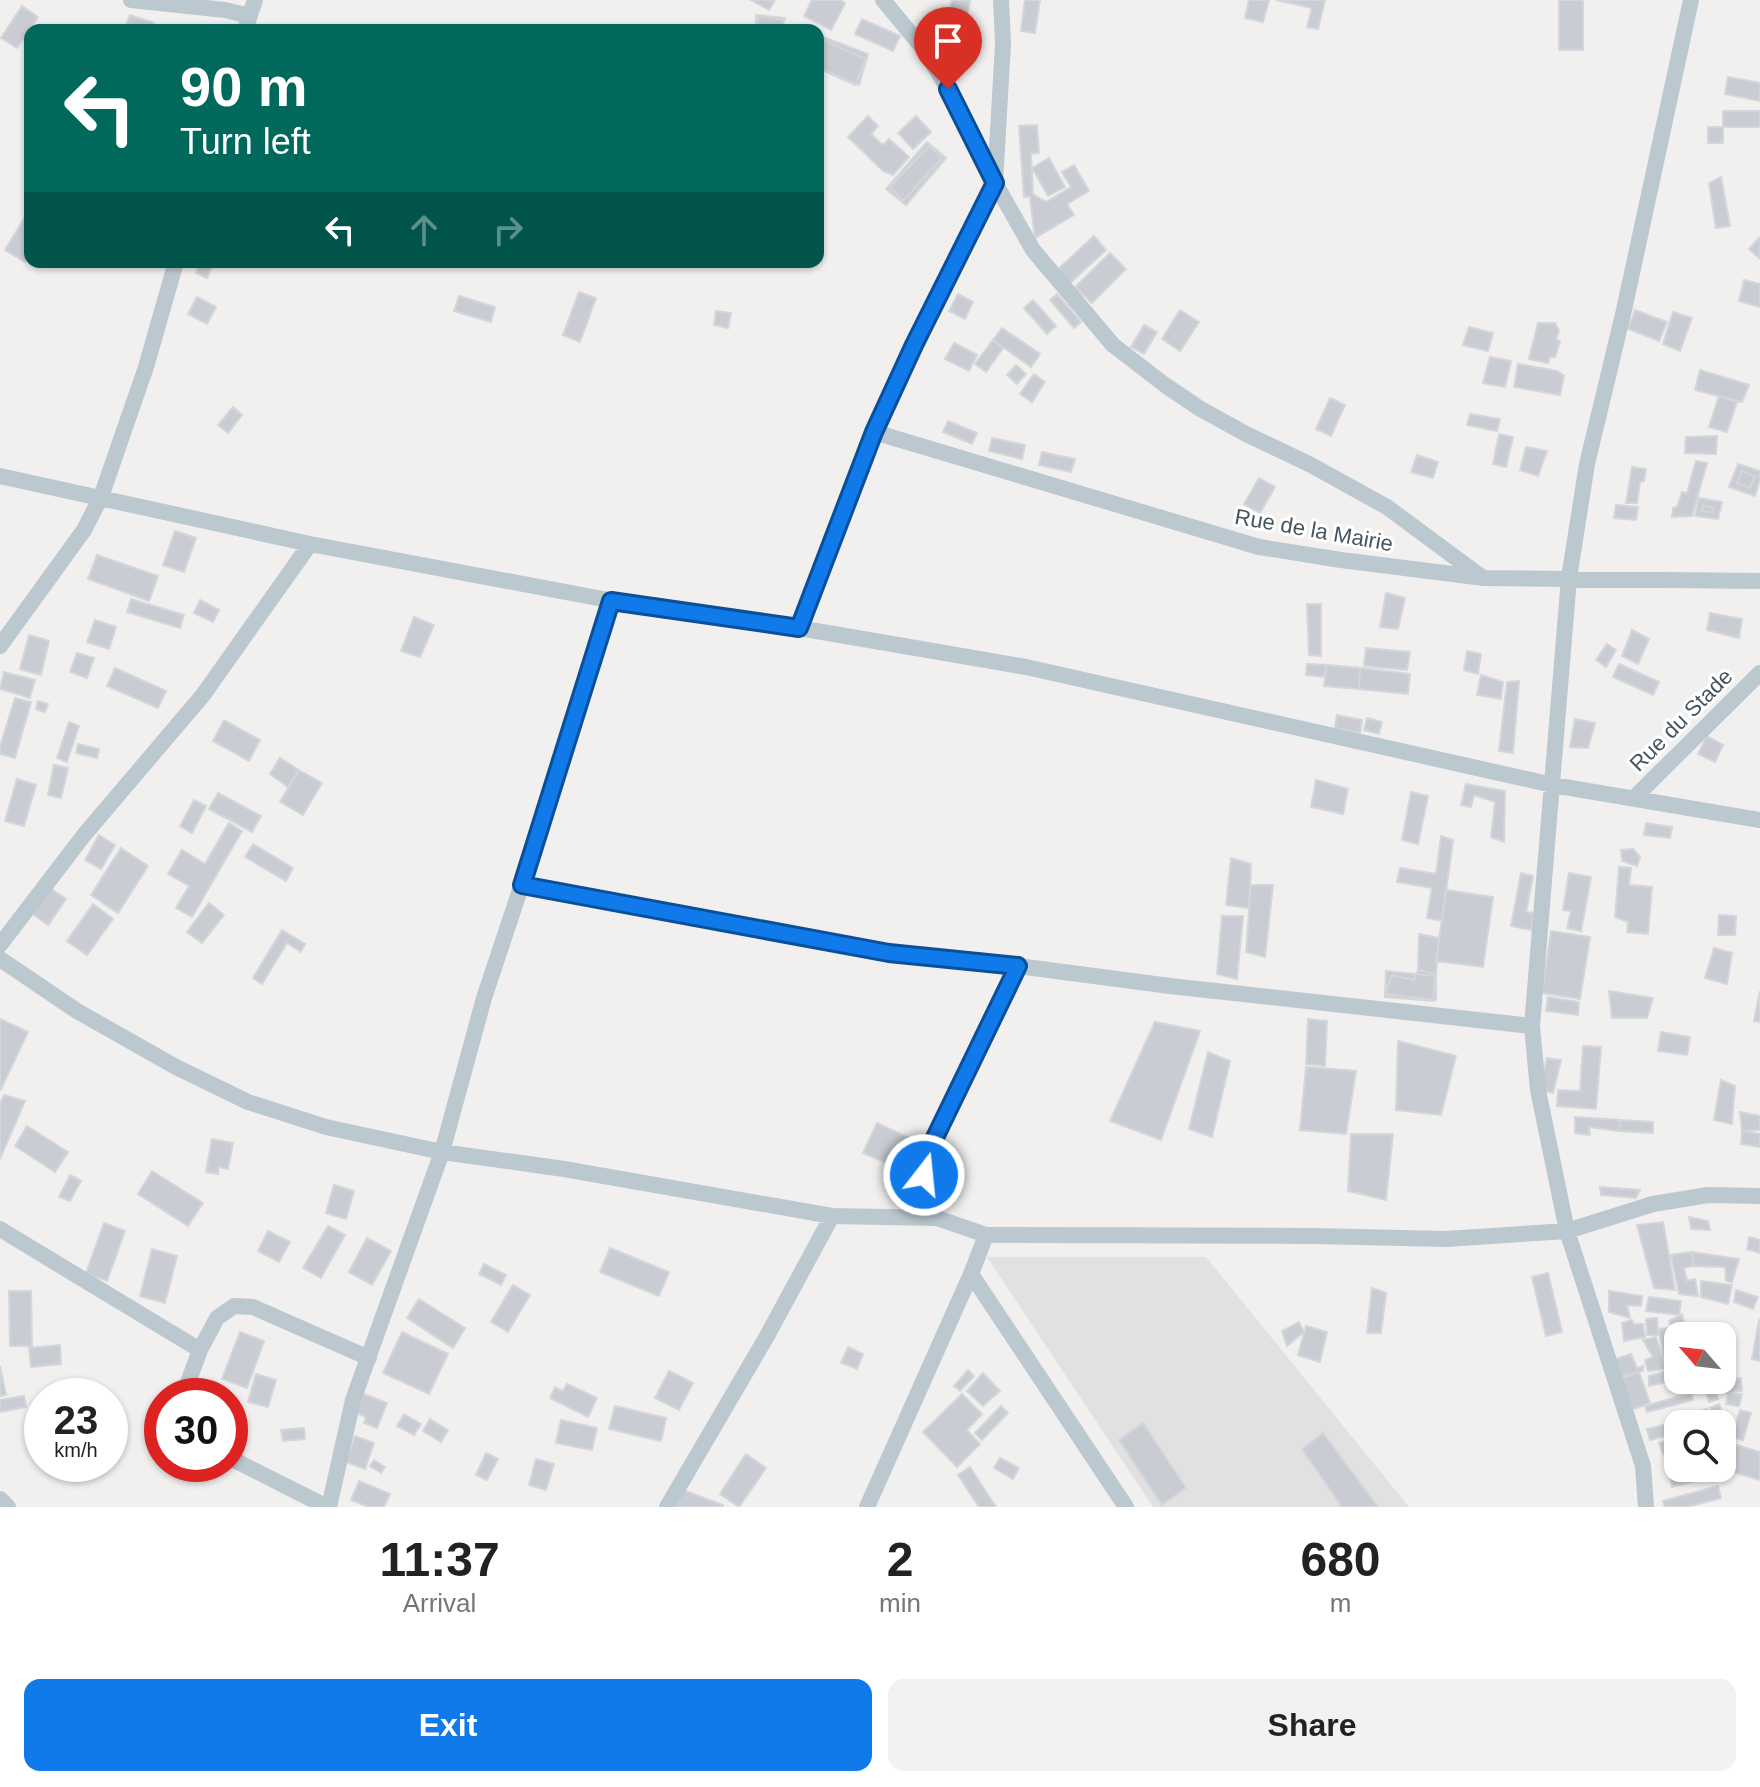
<!DOCTYPE html>
<style>
:root{--surface:#fff;--page:#f2f2f2;--text:#222;--muted:#767676;--accent:#107aeb}
body{margin:0;font-family:Arial,sans-serif;background:var(--page);color:var(--text);height:100vh;display:flex;flex-direction:column;font-size:30px;white-space:nowrap}
*{box-sizing:border-box;margin:0}
p{font-size:26px;color:var(--muted)}
.icon{flex:none;width:44px;height:44px;fill:none;stroke:currentColor;stroke-width:2;stroke-linecap:round;stroke-linejoin:round}
.map{position:relative;height:1507px;overflow:hidden}
.drawer{display:flex;flex-direction:column;background:var(--surface);flex:1}
.drawer>*{flex:none}
.banner{position:absolute;left:24px;top:24px;width:800px;height:244px;border-radius:16px;box-shadow:0 2px 6px #0004;background:#00695c;color:#fff;overflow:hidden}
.needle{width:52px;rotate:298deg}
.buttons{position:absolute;left:1664px;top:1322px;display:grid;gap:16px}
.buttons a{display:grid;place-items:center;width:72px;height:72px;border-radius:16px;background:var(--surface);box-shadow:0 2px 6px #0004;font-size:40px}
.speed{position:absolute;left:24px;top:1378px;display:flex;gap:16px;font-size:40px;font-weight:700;text-align:center}
.speed>*{display:grid;place-content:center;width:104px;height:104px;border-radius:50%;background:var(--surface);box-shadow:0 2px 6px #0004;line-height:1}
.speed small{font-size:20px;font-weight:400}
.speed .limit{border:12px solid #d22;background:#fff;color:#111}
.pin{position:absolute;display:grid;place-items:center;width:68px;height:68px;color:#fff;margin:-82px -34px;border-radius:50% 50% 50% 0;rotate:-45deg;box-shadow:0 0 8px #0007}
.pin .icon{rotate:45deg}
.me{position:absolute;width:88px;margin:-44px;rotate:16deg;stroke-linejoin:round;filter:drop-shadow(0 0 6px #0008)}
.turn{display:flex;align-items:center;gap:28px;height:168px;padding:0 24px;font-size:36px}
.turn .icon{width:104px;height:104px;stroke-width:2.5}
.turn b{display:block;font-size:56px;line-height:68px}
.lanes{display:flex;align-items:center;height:76px;padding:0 24px;background:#0003;justify-content:center;gap:40px;direction:ltr}
.lanes .off{opacity:.35}
.eta{display:flex;justify-content:space-evenly;align-items:center;height:136px;text-align:center}
.eta b{font-size:48px;font-weight:800;line-height:56px}
.button{display:flex;gap:16px;margin-top:auto;padding:16px 24px}
.button a{flex:1;height:92px;border-radius:16px;background:var(--accent);color:#fff;font-size:32px;font-weight:800;line-height:92px;text-align:center}
.button a+a{background:var(--page);color:var(--text)}
.map>svg:first-child{display:block}
.education{fill:#e3e0e1}
.building{fill:#c9ccd2;stroke:#d3d6db;stroke-width:2}
.lines{fill:none;stroke-linecap:round;stroke-linejoin:round}
.street{stroke:#bcc8cf;stroke-width:16}
.route-casing{stroke:#0a4f99;stroke-width:20}
.route{stroke:#107aeb;stroke-width:14}
.labels{text-anchor:middle;dominant-baseline:central;stroke-width:6;stroke-linejoin:round;paint-order:stroke}
.street-label{font-size:22px;fill:#46545e;stroke:#fff}
</style>
<div class="map">
<svg width="1760" height="1507" viewBox="0 0 1760 1507">
<rect width="100%" height="100%" fill="#f2efef"/>
<path class="education" d="M987 1257H1206L1409 1507H1153Z"/>
<path class="building" d="M751 0H775L769 10Z
M812 0H840L845 3 831 30 804 16Z
M952 0 970 1 957 58 940 54Z
M1025 0H1040L1035 33 1021 31Z
M1249 0H1269L1263 22 1245 18Z
M1276 0H1325L1318 29 1307 27 1312 8Z
M1559 0H1583V50H1559Z
M22 6 38 17 17 48 1 38Z
M130 15 154 23 152 30H124Z
M756 15 785 18 781 30H756Z
M759 15 784 20 782 30H756Z
M862 19 900 36 893 51 855 34Z
M818 35 868 54 859 85 818 68Z
M818 38 866 59 855 85 818 68Z
M1728 77 1760 83V101L1725 94Z
M1723 111H1760V127H1723Z
M868 116 878 126 871 134 883 145 889 139 909 157 893 175 883 171 848 137Z
M916 116 931 132 913 149 898 133Z
M1037 125 1039 153 1031 154 1033 194 1046 202 1071 187 1062 172 1074 165 1089 191 1067 204 1074 215 1035 238 1030 197H1024L1019 126Z
M1708 127H1723V143H1708Z
M927 142 946 158 906 205 886 189Z
M929 146 942 158 903 201 890 187Z
M1049 158 1065 187 1048 196 1032 168Z
M1721 177 1730 226 1716 228 1709 183Z
M30 209V254L25 262 5 250Z
M1094 236 1106 250 1068 285 1056 271Z
M1759 238 1760 239V259L1749 249Z
M1110 253 1126 269 1092 303 1075 287Z
M201 262H214L207 278 196 273Z
M1744 280 1760 284V307L1739 301Z
M579 292 596 298 580 342 563 335Z
M958 294 973 302 965 319 949 311Z
M1057 294 1081 322 1074 328 1050 300Z
M459 296 495 307 491 322 454 311Z
M197 297 216 307 207 324 188 314Z
M1033 300 1056 326 1047 334 1024 308Z
M1180 310 1199 322 1180 351 1162 339Z
M1635 310 1667 322 1659 341 1628 329Z
M716 311 731 313 728 328 714 325Z
M1673 312 1692 318 1680 351 1663 344Z
M1538 323H1555L1559 331 1556 339 1560 341 1555 357H1550L1548 363 1529 359Z
M1144 325 1157 332 1144 354 1131 347Z
M1469 327 1493 333 1488 351 1463 345Z
M1002 328 1040 354 1031 367 993 340Z
M993 340 1003 348 986 372 975 364Z
M954 343 977 355 969 371 945 359Z
M1490 357 1511 361 1505 387 1483 383Z
M1518 364 1557 371 1564 376 1560 395 1514 387Z
M1016 365 1026 374 1017 384 1007 375Z
M1700 370 1749 385 1742 402 1695 390Z
M1034 374 1045 382 1032 402 1020 394Z
M1719 396 1737 402 1727 432 1709 427Z
M1330 398 1345 405 1331 436 1316 429Z
M233 407 242 415 228 433 218 425Z
M1470 414 1500 419 1497 431 1467 425Z
M948 421 977 433 972 444 943 432Z
M1499 434 1513 437 1506 467 1493 464Z
M1717 436 1716 454 1685 453 1686 437Z
M992 438 1025 445 1022 459 989 451Z
M1526 447 1547 451 1538 476 1520 470Z
M1042 452 1075 459 1071 472 1039 465Z
M1417 455 1438 462 1433 478 1411 472Z
M1696 461 1707 463 1692 516 1672 517 1673 508 1677 507 1682 492 1687 493Z
M1738 464 1760 471V480L1755 496 1729 487Z
M1632 467 1646 469 1644 481 1640 482 1637 503H1626Z
M1742 471 1755 476 1750 488 1737 483Z
M1259 478 1275 487 1260 513 1244 504Z
M1699 498 1722 502 1718 519 1695 516Z
M1616 505 1638 507 1636 520 1614 518Z
M1703 505 1714 508 1713 513 1702 511Z
M175 531 196 538 184 572 163 565Z
M97 555 158 576 149 601 88 579Z
M1386 593 1405 598 1398 629 1380 627Z
M131 599 184 615 180 628 127 612Z
M200 600 219 610 213 622 194 613Z
M1307 604H1321V656L1309 655Z
M1710 613 1742 619 1739 638 1707 630Z
M414 617 434 625 420 657 401 651Z
M95 620 116 627 109 649 87 642Z
M1632 630 1649 639 1638 664 1622 656Z
M29 635 49 641 41 675 20 669Z
M1607 644 1616 650 1606 667 1596 660Z
M1366 648 1410 652 1407 670 1364 666Z
M1467 651 1481 654 1478 674 1464 670Z
M77 653 94 658 87 678 70 672Z
M1307 664 1327 665 1324 677 1306 675Z
M1619 664 1659 682 1653 695 1613 677Z
M1327 665 1360 668 1359 689 1324 686Z
M115 668 166 691 158 708 107 686Z
M1360 668 1410 674 1408 694 1359 689Z
M4 672 35 680 30 698 0 689Z
M1481 675 1503 682 1501 699 1477 695Z
M1519 681 1513 753 1499 751 1507 682Z
M15 698 31 702 15 758 0 754V747Z
M38 701 48 704 45 712 36 709Z
M1337 715 1362 720 1360 733 1335 728Z
M1367 718 1382 722 1379 734 1364 730Z
M1575 719 1595 723 1588 748 1570 747Z
M224 720 260 740 249 761 213 741Z
M69 722 79 726 67 762 57 758Z
M1707 736 1723 745 1715 762 1698 754Z
M78 744 99 749 97 758 76 753Z
M280 758 299 770 288 787 270 774Z
M54 765 68 768 61 798 48 795Z
M299 770 322 783 303 815 280 802Z
M17 779 36 785 24 826 5 821Z
M1316 780 1348 789 1343 814 1311 807Z
M1466 784 1505 791 1504 842 1491 837 1495 802 1474 795 1471 807 1461 805Z
M1411 792 1428 796 1418 844 1402 840Z
M218 793 261 816 252 832 209 809Z
M194 800 206 806 192 833 180 826Z
M229 823 242 831 192 917 176 908 189 886 168 874 182 850 205 864Z
M1646 823 1672 827 1670 838 1644 835Z
M99 835 115 845 101 869 85 860Z
M1441 836 1453 840 1442 921 1427 918 1432 888 1397 882 1400 868 1436 874Z
M253 844 293 868 286 881 245 857Z
M121 848 148 866 118 913 91 895Z
M1633 849 1640 857 1637 866 1622 861 1621 850Z
M1231 858 1251 864 1249 908 1226 905Z
M1619 867 1631 868 1629 885 1652 887 1648 934 1627 932 1628 922 1615 917Z
M1521 873 1533 876 1526 912 1534 913 1531 930 1511 926Z
M1569 873 1591 877 1581 931 1567 928 1571 911 1563 910Z
M1251 885H1273L1265 957 1246 952Z
M50 888 66 899 48 925 33 914Z
M1446 890 1493 897 1483 967 1436 961Z
M209 903 224 915 202 943 187 932Z
M93 904 113 919 87 955 67 941Z
M1719 915 1736 916 1735 935H1718Z
M1222 916H1243L1237 979 1217 974Z
M282 930 305 944 301 952 287 943 262 984 253 978Z
M1551 931 1590 937 1580 999 1542 993Z
M1419 934 1439 938 1436 974 1418 970Z
M1714 948 1732 953 1727 984 1705 978Z
M1418 970 1436 974V1000L1385 994 1392 975 1414 980Z
M1386 971 1435 976 1433 1001 1385 997Z
M1609 991 1653 998 1647 1018H1612Z
M1760 991V1022L1754 1021Z
M1548 997 1579 1002 1578 1015 1546 1011Z
M0 1019 28 1032 0 1091Z
M1308 1019 1327 1021 1325 1066 1306 1064Z
M1155 1022 1200 1031 1161 1140 1110 1121Z
M1661 1032 1690 1037 1687 1055 1658 1051Z
M1398 1041 1456 1056 1441 1115 1396 1110Z
M1583 1046 1601 1047 1596 1109 1557 1106 1558 1090 1580 1091Z
M1208 1052 1230 1061 1212 1137 1189 1129Z
M1547 1058 1561 1060 1553 1093 1540 1090Z
M1306 1067 1356 1071 1346 1134 1300 1130Z
M1721 1080 1735 1086 1732 1124 1714 1120Z
M4 1095 25 1101 0 1159V1104Z
M1740 1112 1760 1116V1130L1742 1131Z
M1575 1117 1620 1120 1619 1131 1589 1127 1590 1135 1575 1133Z
M1620 1120 1653 1122V1133L1619 1131Z
M877 1123 907 1137 893 1166 863 1153Z
M27 1126 68 1152 55 1172 15 1146Z
M1742 1131 1760 1134V1147L1741 1144Z
M1351 1134H1393L1386 1200 1348 1191Z
M212 1139 233 1143 228 1169 219 1167 218 1174 206 1172Z
M152 1171 203 1203 188 1226 138 1194Z
M70 1175 81 1181 70 1201 59 1197Z
M334 1185 354 1191 346 1219 326 1213Z
M1600 1187 1640 1190 1636 1198 1601 1195Z
M1689 1217 1708 1221 1710 1230 1691 1229Z
M1663 1222 1675 1290 1654 1288 1637 1225Z
M104 1223 125 1231 107 1281 86 1273Z
M328 1226 345 1235 321 1278 303 1268Z
M268 1231 290 1242 279 1262 258 1251Z
M1749 1237 1760 1240V1253L1747 1249Z
M367 1238 391 1251 372 1285 349 1272Z
M610 1248 669 1272 659 1296 600 1272Z
M152 1249 177 1256 165 1303 140 1296Z
M1692 1252 1693 1266 1684 1268 1687 1281 1695 1279 1698 1296 1679 1294 1671 1255Z
M1692 1252 1739 1259 1732 1282 1726 1281 1725 1267 1693 1266Z
M484 1264 506 1275 501 1285 479 1274Z
M1548 1273 1562 1332 1546 1336 1532 1277Z
M1701 1281 1732 1285 1728 1304 1701 1297Z
M513 1285 530 1295 508 1332 491 1322Z
M1372 1288 1386 1293 1381 1333H1367Z
M1736 1290 1758 1297 1753 1309 1734 1302Z
M9 1291H31L32 1346H10Z
M1609 1291 1642 1296 1641 1306 1627 1305 1630 1318 1609 1312Z
M1649 1297 1681 1301 1679 1315 1646 1311Z
M419 1299 465 1328 453 1348 407 1318Z
M1682 1314 1687 1333 1675 1337 1669 1321Z
M1657 1318 1658 1335H1647L1646 1319Z
M1632 1320 1634 1324H1643L1645 1337 1624 1341 1622 1323Z
M1759 1320 1760 1321V1361L1752 1359Z
M1299 1322 1304 1332 1287 1346 1282 1331Z
M1699 1323 1703 1336H1691L1688 1326Z
M1306 1326 1327 1332 1320 1362 1298 1355Z
M1671 1328 1676 1341 1678 1340V1354L1664 1356 1658 1329Z
M240 1332 264 1341 247 1388 222 1379Z
M402 1332 448 1354 429 1394 383 1373Z
M1656 1337 1666 1369 1648 1371 1645 1360 1653 1357 1643 1340Z
M60 1345 61 1364 31 1367 29 1348Z
M848 1347 863 1354 857 1369 841 1363Z
M1631 1354 1637 1368 1643 1366V1371L1618 1377 1613 1360Z
M0 1366 6 1395 0 1396Z
M968 1370 974 1376 960 1391 954 1386Z
M669 1371 693 1383 679 1410 655 1398Z
M1639 1372 1650 1403 1628 1411 1617 1380Z
M1664 1372 1668 1382 1649 1386V1376Z
M983 1373 1000 1391 983 1406 967 1391Z
M256 1374 276 1380 268 1407 248 1402Z
M1741 1378 1742 1391 1722 1393V1380Z
M1713 1383 1718 1399 1709 1402 1704 1386Z
M567 1384 597 1398 588 1417 550 1398 555 1387 563 1391Z
M359 1392 387 1403 377 1428 364 1423 366 1417 351 1411Z
M1691 1393 1693 1400 1647 1412 1645 1406Z
M962 1394 982 1414 967 1430 980 1444 957 1467 923 1432Z
M1728 1394H1742L1739 1406 1726 1404Z
M24 1396 26 1407 0 1412V1400Z
M1719 1404 1728 1428 1722 1431V1424H1716L1710 1408Z
M615 1406 666 1418 661 1441 609 1429Z
M1001 1406 1008 1413 982 1440 975 1433Z
M1707 1409 1711 1424H1701L1698 1412Z
M1740 1410 1751 1413 1743 1440 1732 1437Z
M404 1414 421 1424 414 1435 397 1426Z
M430 1419 448 1430 441 1442 423 1431Z
M561 1420 597 1428 592 1450 556 1443Z
M1680 1421 1681 1424H1678V1433L1650 1440 1647 1429Z
M1143 1423 1186 1488 1162 1505 1119 1440Z
M304 1428 305 1439 283 1441 281 1430Z
M1323 1433 1378 1507H1342L1302 1449Z
M355 1436 374 1443 365 1469 346 1462Z
M1678 1438V1450L1663 1454 1659 1443Z
M1736 1445 1760 1452V1480L1729 1471Z
M1678 1452V1463L1671 1464 1668 1454Z
M486 1453 498 1459 487 1480 476 1475Z
M746 1454 766 1468 739 1507 720 1494Z
M1000 1458 1019 1468 1013 1479 994 1468Z
M536 1459 554 1464 546 1490 529 1485Z
M374 1460 385 1467 381 1473 370 1466Z
M72 1464H91L88 1471Z
M1678 1466V1468H1701L1704 1479 1672 1487 1668 1468Z
M970 1467 996 1507H979L958 1475Z
M359 1481 390 1494 384 1507H369L351 1500Z
M1718 1486 1721 1498 1687 1507H1665L1663 1501Z
M683 1490 723 1505 722 1507H677Z"/>
<g class="lines">
<path class="street" d="M131 0 225 10 250 16
M1001 0 1003 44 995 183 1033 250 1113 345 1165 385 1199 408 1246 434 1311 465 1387 507 1483 578
M245 30 255 0
M874 432 1259 547 1341 560 1484 578 1760 581
M0 476 310 544 640 606 799 628 1026 667 1553 785 1760 820
M799 628 874 432 914 345 995 183 948 89 926 52 883 0
M0 646 84 530 101 497 146 367 176 262
M1634 798 1760 673
M522 885 889 953 1018 966 1170 986 1532 1026
M0 945 84 835 203 695 310 544
M0 959 77 1011 176 1067 248 1102 326 1127 442 1152 564 1169 832 1216 937 1218 986 1235 1314 1236 1446 1239 1567 1231 1653 1204 1708 1195 1760 1196
M937 1218 924 1175 927 1154 1018 966
M0 1229 200 1350
M986 1235 971 1274 1126 1507
M183 1396 200 1350 217 1318 234 1306 253 1307 369 1358
M230 1458 327 1507
M0 1499 8 1507
M329 1507 353 1400 442 1152 484 998 542 824 611 601
M667 1507 767 1336 832 1216
M867 1507 971 1274
M1646 1507 1643 1466 1567 1231 1538 1090 1532 1026 1569 578 1587 464 1624 310 1691 0"/>
</g>
<g class="lines">
<g class="route-casing">
<path id="route" d="M924 1175 927 1154 1018 966 889 953 522 885 611 601 799 628 874 432 914 345 995 183 948 89"/>
</g>
<use href="#route" class="route"/>
</g>
<g class="labels">
<g class="street-label">
<text transform="translate(1314 530) rotate(10)">Rue de la Mairie</text>
<text transform="translate(1681 720) rotate(-45)">Rue du Stade</text>
</g>
</g>
</svg>
<div class="buttons">
<a><svg class="needle" viewBox="-14 -14 28 28"><path d="M0-13l5 13h-10z" fill="#e53935"/><path d="M0 13l5-13h-10z" fill="#767676"/></svg></a>
<a><svg class="icon" aria-label="search" viewBox="0 0 24 24"><circle cx="10" cy="10" r="6"/><path d="M15 15l6 6"/></svg></a>
</div>
<div class="speed"><div>23<small>km/h</small></div><div class="limit">30</div></div>
<div class="pin" style="left:948px;top:89px;background:#d93025"><svg class="icon" aria-label="arrive" viewBox="0 0 24 24"><path d="M6 21V4h12l-3 4 3 4H6"/></svg></div>
<svg class="me" style="left:924px;top:1175px" viewBox="-20 -20 40 40"><circle r="17" fill="#107aeb" stroke="#fff" stroke-width="3"/><path d="M0-11L8 9 0 5-8 9z" fill="#fff"/></svg>
<div class="banner">
<div class="turn"><svg class="icon" aria-label="left" viewBox="0 0 24 24"><path d="M17 20v-9H6M10 6l-5 5 5 5"/></svg><div><b>90 m</b>Turn left</div></div>
<div class="lanes"><svg class="icon" aria-label="left" viewBox="0 0 24 24"><path d="M17 20v-9H6M10 6l-5 5 5 5"/></svg><svg class="icon off" aria-label="ahead" viewBox="0 0 24 24"><path d="M12 20V5M6 11l6-6 6 6"/></svg><svg class="icon off" aria-label="right" viewBox="0 0 24 24"><path d="M7 20v-9h11M14 6l5 5-5 5"/></svg></div>
</div>
</div>
<section class="drawer">
<div class="eta">
<div><b>11:37</b><p>Arrival</p></div>
<div><b>2</b><p>min</p></div>
<div><b>680</b><p>m</p></div>
</div>
<div class="button"><a>Exit</a><a>Share</a></div>
</section>
